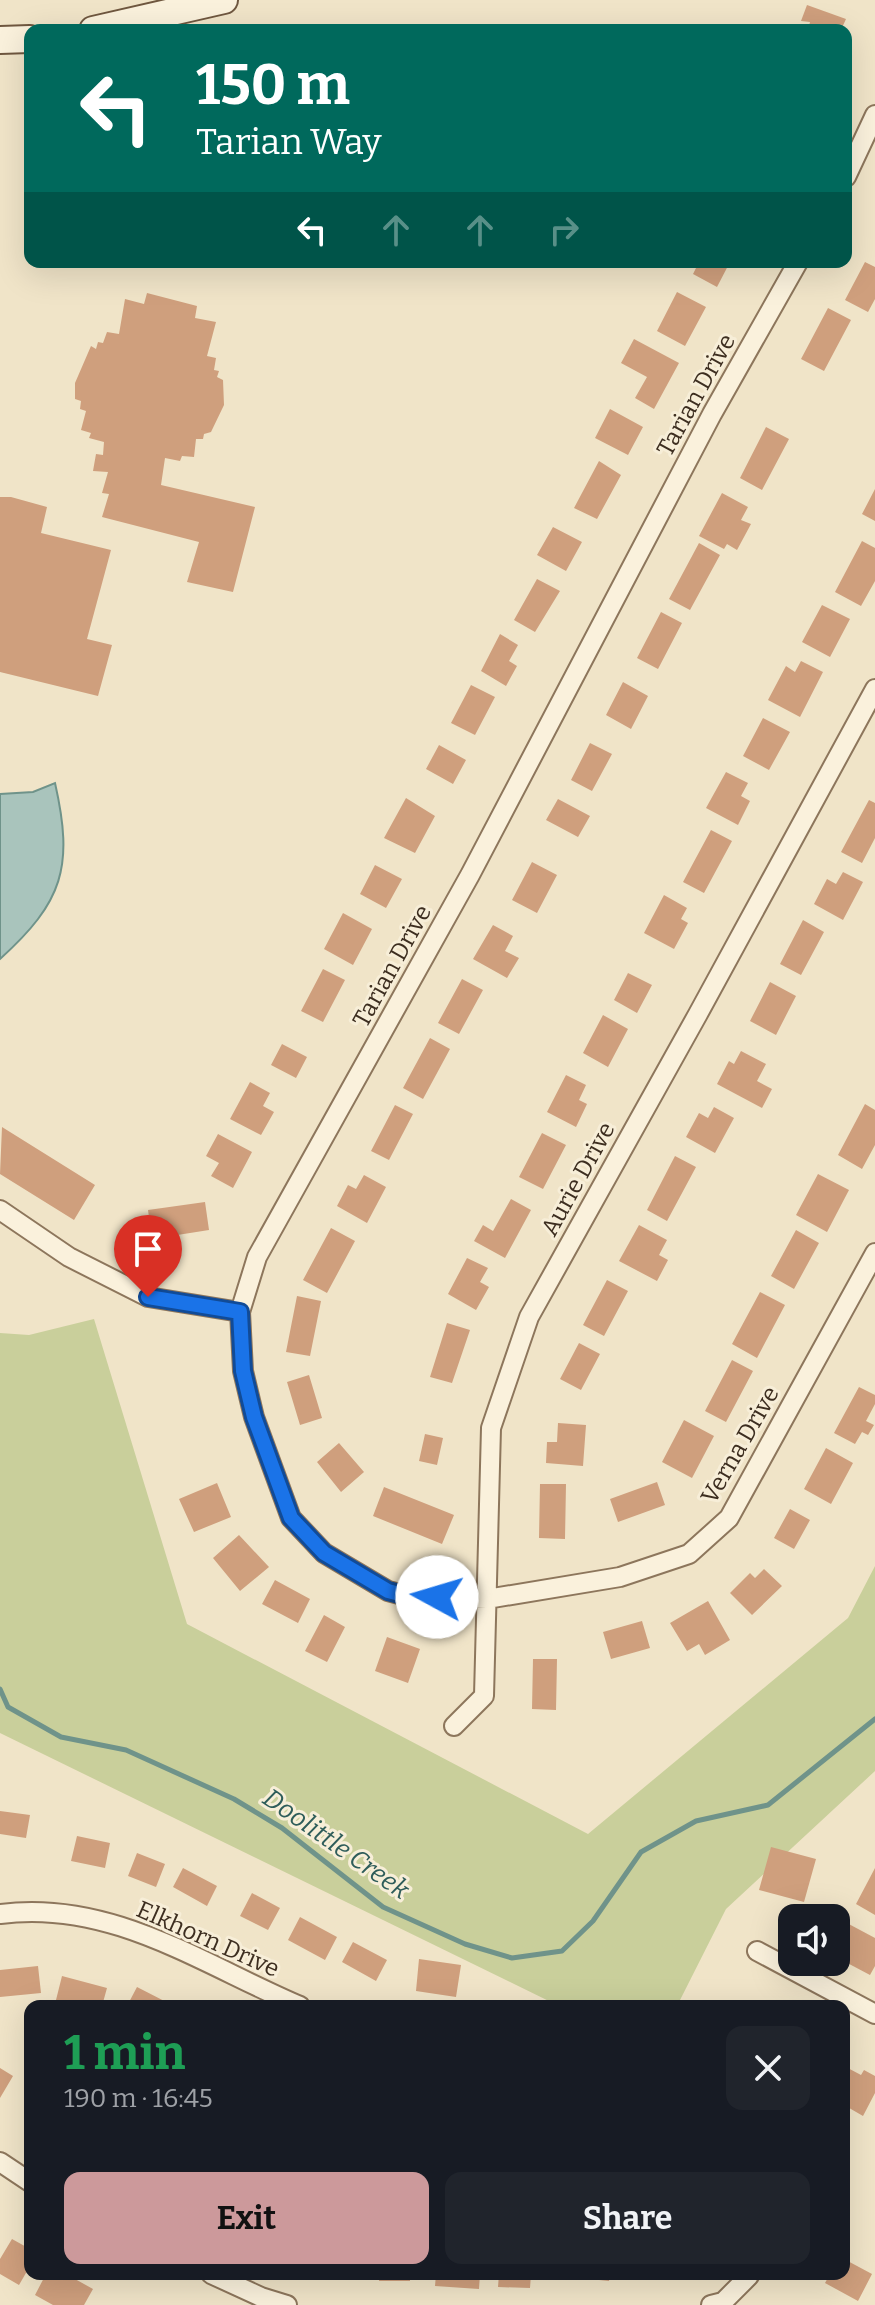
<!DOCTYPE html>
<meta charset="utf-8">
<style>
:root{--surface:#171b24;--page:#20242c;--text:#f1f3f6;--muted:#9ea1a6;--accent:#cc999b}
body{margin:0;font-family:Bitter,serif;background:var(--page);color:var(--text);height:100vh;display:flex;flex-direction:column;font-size:30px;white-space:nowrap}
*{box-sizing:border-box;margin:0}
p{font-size:26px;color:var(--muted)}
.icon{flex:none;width:44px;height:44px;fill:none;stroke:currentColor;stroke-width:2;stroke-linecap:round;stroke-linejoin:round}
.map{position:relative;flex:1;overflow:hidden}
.details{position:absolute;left:24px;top:2000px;width:826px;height:280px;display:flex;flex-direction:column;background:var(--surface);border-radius:16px;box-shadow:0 8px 32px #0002}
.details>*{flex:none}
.banner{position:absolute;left:24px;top:24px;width:828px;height:244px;border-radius:16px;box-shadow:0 8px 32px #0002;background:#00695c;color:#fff;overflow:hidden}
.buttons{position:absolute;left:778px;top:1904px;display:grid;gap:16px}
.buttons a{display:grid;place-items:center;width:72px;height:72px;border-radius:16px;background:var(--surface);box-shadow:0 8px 32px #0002;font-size:40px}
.pin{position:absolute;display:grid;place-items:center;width:68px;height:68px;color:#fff;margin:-82px -34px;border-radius:50% 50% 50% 0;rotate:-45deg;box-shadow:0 0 8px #0007}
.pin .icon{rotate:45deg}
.me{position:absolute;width:88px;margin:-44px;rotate:276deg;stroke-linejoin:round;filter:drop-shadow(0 0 6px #0008)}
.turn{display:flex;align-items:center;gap:28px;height:168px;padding:0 40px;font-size:36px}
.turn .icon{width:104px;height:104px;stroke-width:2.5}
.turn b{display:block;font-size:56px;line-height:68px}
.lanes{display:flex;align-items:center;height:76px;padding:0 40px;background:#0003;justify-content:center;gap:40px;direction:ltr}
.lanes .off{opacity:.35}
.round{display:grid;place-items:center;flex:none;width:84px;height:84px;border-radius:16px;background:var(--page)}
.overview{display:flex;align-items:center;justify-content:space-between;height:136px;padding:0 40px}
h1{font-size:48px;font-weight:700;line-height:60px;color:#1e9e55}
.action{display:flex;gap:16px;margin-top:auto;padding:16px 40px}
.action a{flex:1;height:92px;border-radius:16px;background:var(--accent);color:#111;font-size:32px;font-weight:700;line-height:92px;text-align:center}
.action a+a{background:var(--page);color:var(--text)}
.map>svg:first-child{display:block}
.green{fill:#c9cf9b}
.water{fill:#a9c4bc;stroke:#6f938a;stroke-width:2}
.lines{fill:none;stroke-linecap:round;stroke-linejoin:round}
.stream{stroke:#6f938a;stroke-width:5}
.building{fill:#cf9f7d}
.street-casing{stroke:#8d765c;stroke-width:22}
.secondary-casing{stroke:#6f573f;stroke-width:30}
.street{stroke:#faf1dc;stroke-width:18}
.secondary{stroke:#faf1dc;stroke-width:26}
.route-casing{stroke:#114b97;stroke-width:20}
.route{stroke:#1a73e8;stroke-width:14}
.labels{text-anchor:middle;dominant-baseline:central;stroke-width:6;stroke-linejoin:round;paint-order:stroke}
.street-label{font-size:24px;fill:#3d2e20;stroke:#f7eed8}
.water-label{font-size:26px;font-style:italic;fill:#2f5d5a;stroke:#f7eed8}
</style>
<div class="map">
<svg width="875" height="2305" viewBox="0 0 875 2305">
<rect width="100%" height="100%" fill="#f0e4c8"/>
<path class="green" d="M94 1319 187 1624 588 1834 848 1618 875 1566V1771L726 1909 677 2006H559L0 1733V1333L29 1335Z"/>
<path class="water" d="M55 783C74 867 63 902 0 959V794L33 792Z"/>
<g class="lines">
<path class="stream" d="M0 1689 8 1707 61 1737 126 1750 234 1799 282 1828 383 1907 465 1944 512 1958 562 1951 593 1921 641 1852 696 1821 768 1805 875 1719"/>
</g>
<path class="building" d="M807 5 846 19 841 30H808L810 22 801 21Z
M699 262H730L717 287 693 274Z
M865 262 875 267V299L868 312 845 300Z
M677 292 706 307 685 346 657 331Z
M147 293 197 306 195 318 216 322 207 356 216 358 214 370 219 371 217 377 223 380 224 405 211 432 204 434 203 439H196L194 457 182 456 180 461 165 458 161 485 255 507 233 592 187 582 199 542 102 517 109 494 102 493 108 472 93 471 96 454 103 455 104 442 89 438 91 433 81 430 86 411 80 409 81 401 75 399V383L91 346 96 349 98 342 103 343 107 332 119 334 125 299 144 304Z
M828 308 851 320 824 371 801 359Z
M634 339 679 363 654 409 635 398 647 377 621 363Z
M610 409 643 427 628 455 595 438Z
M766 427 789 439 762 490 740 478Z
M599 461 621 475 597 519 574 508Z
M875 489V521L862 514Z
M722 493 748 507 741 520 751 524 737 550 727 544 724 549 699 536Z
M0 497H11L47 507 41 533 111 550 87 639 112 645 98 696 0 672Z
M553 527 582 542 566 571 537 555Z
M862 541 875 548V581L861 606 835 592Z
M699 543 720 555 690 610 669 599Z
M537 579 560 591 535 632 514 620Z
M822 605 850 619 830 657 802 642Z
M661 612 682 623 658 669 637 658Z
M500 634 518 645 509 661 517 666 506 686 481 671Z
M801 661 823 672 800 717 768 700 786 666 795 672Z
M623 682 648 696 631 729 606 715Z
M471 685 495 697 475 735 451 723Z
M763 718 790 732 769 770 743 756Z
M590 743 612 754 592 791 571 780Z
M439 745 466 760 453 784 426 769Z
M726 772 748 783 741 796 750 801 738 825 706 808Z
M406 798 435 816 415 853 384 838Z
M558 799 590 816 578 837 546 820Z
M869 800 875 803V838L862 863 841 852Z
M711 830 732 841 704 893 683 882Z
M532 862 557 875 537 913 512 900Z
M375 865 402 879 386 908 360 894Z
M843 872 863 882 843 920 814 904 827 879 836 884Z
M664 895 687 908 681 919 688 923 674 949 644 933Z
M343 913 372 929 353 965 324 949Z
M803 920 824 932 801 975 780 964Z
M493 925 513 936 505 951 519 958 507 978 473 959Z
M323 969 345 980 323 1022 301 1011Z
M628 973 652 985 637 1013 614 1000Z
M462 979 483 990 459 1034 438 1023Z
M770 982 796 996 776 1035 750 1021Z
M603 1015 628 1029 608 1067 583 1053Z
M430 1038 450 1049 423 1099 403 1088Z
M282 1044 307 1057 296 1078 271 1065Z
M741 1051 766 1064 757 1081 772 1089 762 1108 717 1084 729 1061 734 1064Z
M566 1075 586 1085 579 1100 587 1104 576 1127 547 1112Z
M250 1082 270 1093 263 1106 274 1112 261 1135 230 1119Z
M865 1104 875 1110V1145L862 1169 838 1155Z
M395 1105 413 1114 389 1160 371 1151Z
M714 1107 734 1118 715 1153 686 1137 699 1113 708 1118Z
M2 1127 95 1185 74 1220 0 1174Z
M542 1133 566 1145 543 1189 519 1177Z
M218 1134 252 1152 233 1188 211 1176 219 1163 206 1156Z
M675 1156 696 1167 667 1221 647 1210Z
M818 1174 849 1190 827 1232 796 1215Z
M364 1175 386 1187 367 1223 337 1206 348 1185 356 1189Z
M511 1199 531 1210 505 1258 474 1241 483 1225 493 1231Z
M205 1202 209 1230 152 1239 148 1210Z
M639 1225 667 1240 659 1255 668 1260 657 1281 619 1261Z
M331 1228 355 1241 327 1293 303 1280Z
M796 1230 819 1243 794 1289 771 1276Z
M467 1258 488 1268 480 1282 489 1287 476 1310 448 1294Z
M607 1280 628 1291 604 1336 583 1325Z
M760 1292 785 1305 757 1358 732 1344Z
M297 1296 321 1301 310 1356 286 1352Z
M447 1323 470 1330 452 1383 430 1377Z
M579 1343 600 1354 581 1390 560 1379Z
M732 1360 753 1371 726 1422 705 1411Z
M309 1375 322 1418 300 1425 287 1382Z
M859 1387 875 1395V1404L866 1421 874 1425 868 1435 862 1432 855 1444 834 1433Z
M684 1420 714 1436 692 1478 662 1462Z
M558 1423 586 1425 583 1466 546 1463 547 1442H557Z
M425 1434 443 1438 437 1465 419 1461Z
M339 1443 364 1472 341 1492 317 1462Z
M826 1448 853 1463 831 1504 804 1489Z
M657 1482 665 1505 618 1522 610 1499Z
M217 1483 231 1517 194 1532 179 1499Z
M540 1484H566L565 1539 539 1538Z
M384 1487 454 1515 442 1544 373 1516Z
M790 1509 810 1520 794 1549 774 1538Z
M239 1535 269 1567 240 1591 213 1558Z
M764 1569 782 1586 752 1615 730 1593 750 1573 755 1578Z
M275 1580 310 1599 298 1623 262 1604Z
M708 1601 730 1640 705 1655 699 1644 687 1651 670 1623Z
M324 1615 345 1627 327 1662 305 1651Z
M642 1621 650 1648 611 1659 603 1632Z
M387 1637 420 1649 408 1683 375 1671Z
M533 1659H557L556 1710 532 1709Z
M0 1811 30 1815 26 1838 0 1834Z
M77 1836 110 1843 105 1868 71 1861Z
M771 1847 816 1859 804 1902 759 1890Z
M137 1853 165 1864 156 1887 128 1876Z
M183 1868 217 1886 207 1906 173 1887Z
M875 1868V1915L856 1904Z
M252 1893 280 1908 268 1930 240 1916Z
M300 1917 337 1937 325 1960 288 1940Z
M845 1922 875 1938V1966L870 1975 836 1957V1938Z
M353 1942 387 1960 376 1981 342 1962Z
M419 1959 461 1965 456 1997 416 1991Z
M38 1966 41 1993 0 1997V1970Z
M62 1976 107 1988 102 2006 56 2000Z
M137 1987 174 2006H127Z
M844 2066 861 2075 864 2070 875 2076V2093L863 2116 844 2105Z
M0 2068 13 2076 0 2098Z
M12 2239 30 2249V2266L19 2285 0 2274V2259Z
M844 2259 872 2274 858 2301 825 2283 830 2274H844Z
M46 2274H66L93 2289 84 2305H53L35 2295Z
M380 2274H410V2281H379Z
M436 2274H480L479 2289 435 2286Z
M499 2274H531L530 2288 498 2287Z
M580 2274H610L609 2281 579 2278Z"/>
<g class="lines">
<g class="street-casing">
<path id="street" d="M846 177 875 115
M798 262 712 414 470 875 257 1257 240 1312 243 1371 254 1417 291 1518 324 1553 388 1591 411 1597 487 1599 620 1577 689 1554 729 1518 875 1253
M0 1210 69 1257 148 1297 240 1312
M454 1726 484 1696 491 1428 529 1317 698 1014 875 689
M0 1914C111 1899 203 1965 300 2006
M757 1951 875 2014
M0 2162 30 2182
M211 2274 261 2297 287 2305
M711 2305 723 2302 749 2276"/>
</g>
<g class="secondary-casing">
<path id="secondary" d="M93 30 224 0
M0 40 30 39"/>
</g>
<use href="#street" class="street"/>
<use href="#secondary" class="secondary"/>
</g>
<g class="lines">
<g class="route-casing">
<path id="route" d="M148 1297 240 1312 243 1371 254 1417 291 1518 324 1553 388 1591 411 1597H437"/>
</g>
<use href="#route" class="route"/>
</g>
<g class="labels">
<g class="street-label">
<text transform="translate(696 395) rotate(-61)">Tarian Drive</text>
<text transform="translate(392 966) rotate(-61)">Tarian Drive</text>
<text transform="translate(578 1179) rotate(-61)">Aurie Drive</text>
<text transform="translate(740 1445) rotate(-60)">Verna Drive</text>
<text transform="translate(208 1939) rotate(24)">Elkhorn Drive</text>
</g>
<g class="water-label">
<text transform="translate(336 1844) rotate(35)">Doolittle Creek</text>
</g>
</g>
</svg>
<div class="buttons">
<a><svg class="icon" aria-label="sound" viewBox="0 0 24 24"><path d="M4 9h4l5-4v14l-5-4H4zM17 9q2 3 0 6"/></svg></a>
</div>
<div class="pin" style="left:148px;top:1297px;background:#d93025"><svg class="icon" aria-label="arrive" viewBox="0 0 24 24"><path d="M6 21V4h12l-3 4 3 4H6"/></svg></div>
<svg class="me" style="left:437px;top:1597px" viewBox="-20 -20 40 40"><circle r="19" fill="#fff"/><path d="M0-13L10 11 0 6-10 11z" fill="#1a73e8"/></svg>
<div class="banner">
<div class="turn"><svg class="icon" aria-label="left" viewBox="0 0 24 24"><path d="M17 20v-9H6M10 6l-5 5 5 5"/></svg><div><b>150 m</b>Tarian Way</div></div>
<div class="lanes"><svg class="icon" aria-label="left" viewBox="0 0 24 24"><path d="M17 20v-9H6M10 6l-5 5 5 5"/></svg><svg class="icon off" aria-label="ahead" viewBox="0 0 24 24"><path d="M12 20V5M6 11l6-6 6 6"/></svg><svg class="icon off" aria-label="ahead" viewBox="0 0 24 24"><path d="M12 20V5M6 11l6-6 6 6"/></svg><svg class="icon off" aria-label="right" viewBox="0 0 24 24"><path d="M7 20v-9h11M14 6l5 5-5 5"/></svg></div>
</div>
<section class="details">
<div class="overview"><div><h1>1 min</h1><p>190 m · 16:45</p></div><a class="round"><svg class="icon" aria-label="close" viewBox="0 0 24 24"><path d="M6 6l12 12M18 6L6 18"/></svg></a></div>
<div class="action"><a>Exit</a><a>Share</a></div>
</section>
</div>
